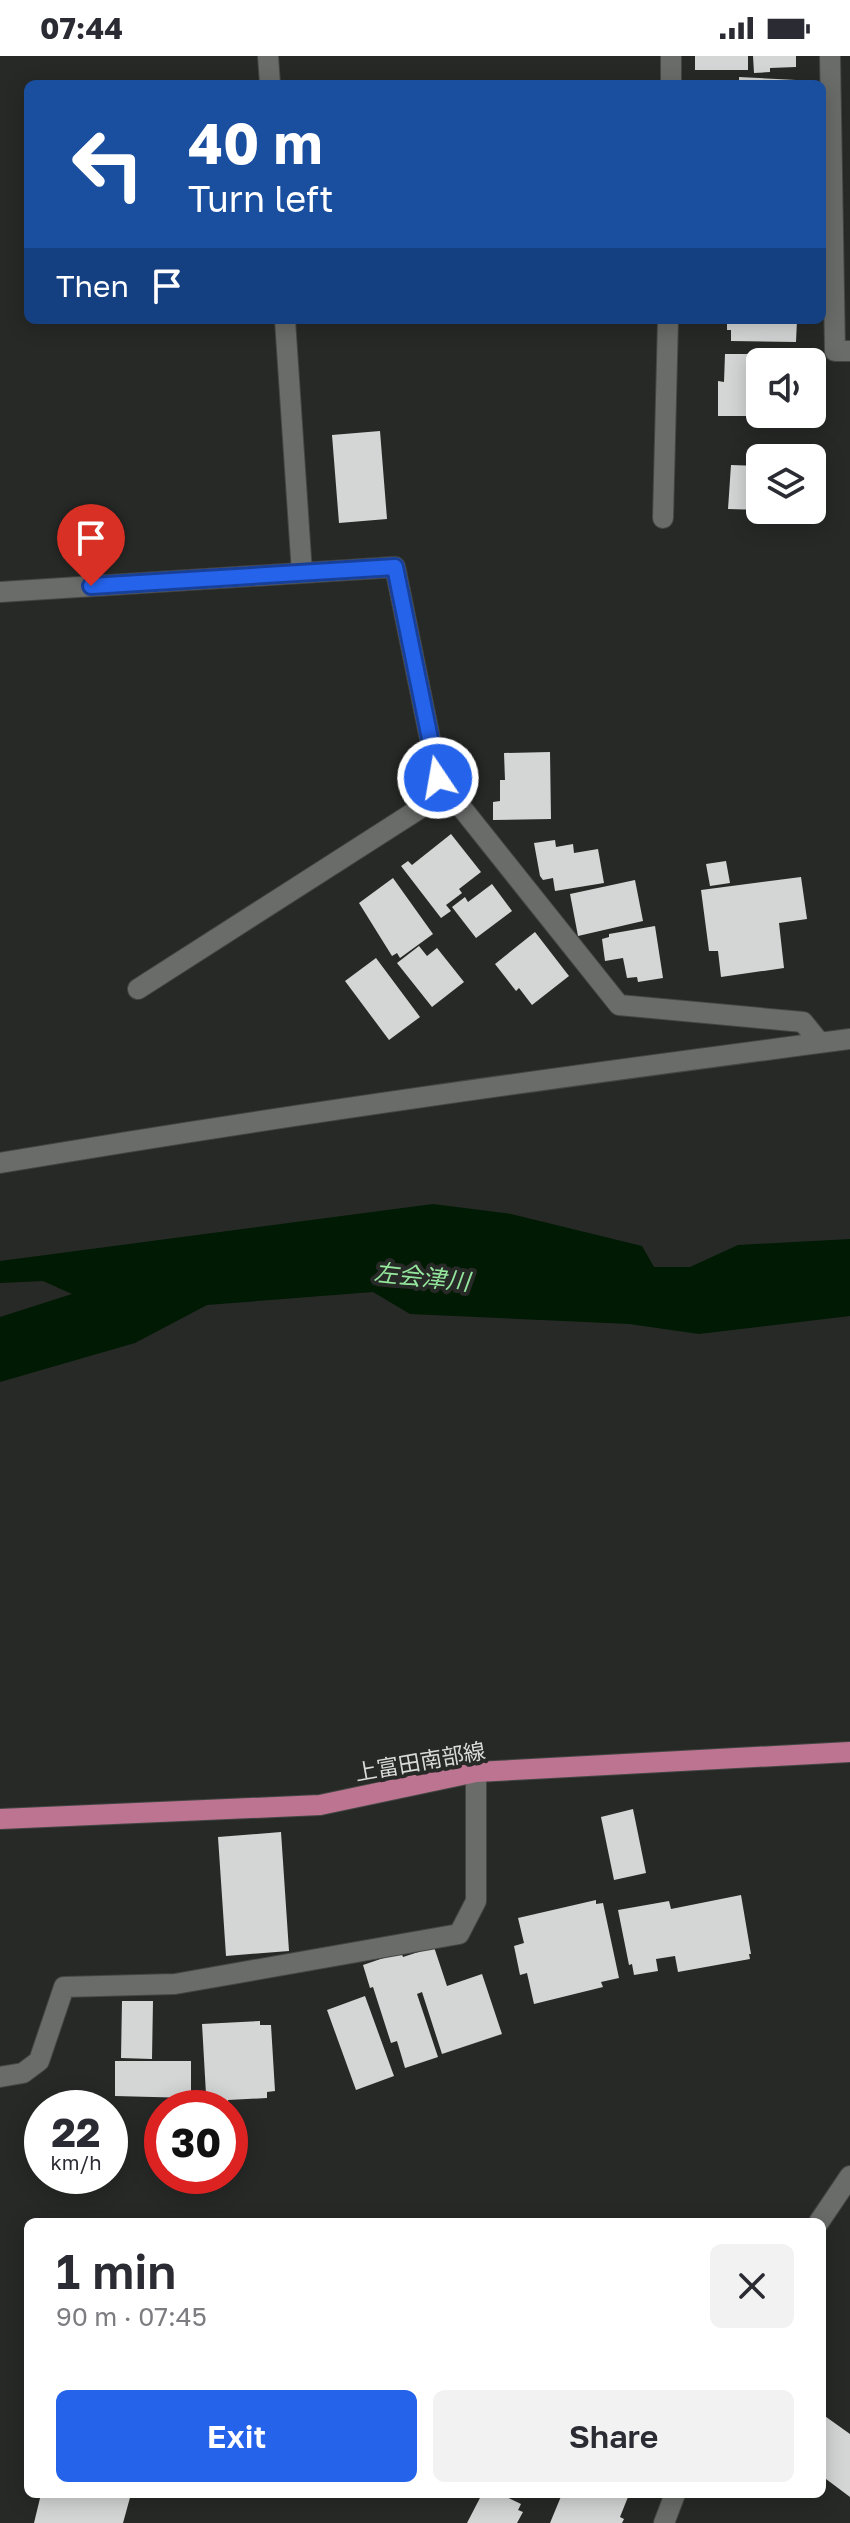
<!DOCTYPE html>
<meta charset="utf-8">
<style>
:root{--surface:#fff;--page:#f2f2f3;--text:#2b2b33;--muted:#7c7c81;--accent:#2563eb}
body{margin:0;font-family:"Golos Text","Noto Sans JP",sans-serif;background:var(--page);color:var(--text);height:100vh;display:flex;flex-direction:column;font-size:30px;white-space:nowrap}
*{box-sizing:border-box;margin:0}
p{font-size:26px;color:var(--muted)}
.icon{flex:none;width:44px;height:44px;fill:none;stroke:currentColor;stroke-width:2;stroke-linecap:round;stroke-linejoin:round}
.map{position:relative;flex:1;overflow:hidden}
.details{position:absolute;left:24px;top:2162px;width:802px;height:280px;display:flex;flex-direction:column;background:var(--surface);border-radius:12px;box-shadow:0 4px 20px #0003}
.details>*{flex:none}
.top-card{position:absolute;left:24px;top:24px;width:802px;height:244px;border-radius:12px;box-shadow:0 4px 20px #0003;background:#1a4fa0;color:#fff;overflow:hidden}
.tools{position:absolute;left:746px;top:292px;display:grid;gap:16px}
.tools a{display:grid;place-items:center;width:80px;height:80px;border-radius:12px;background:var(--surface);box-shadow:0 4px 20px #0003;font-size:40px}
.speed{position:absolute;left:24px;top:2034px;display:flex;gap:16px;font-size:40px;font-weight:700;text-align:center}
.speed>*{display:grid;place-content:center;width:104px;height:104px;border-radius:50%;background:var(--surface);box-shadow:0 4px 20px #0003;line-height:1}
.speed small{font-size:20px;font-weight:400}
.speed .limit{border:12px solid #d22;background:#fff;color:#111}
.pin{position:absolute;display:grid;place-items:center;width:68px;height:68px;color:#fff;margin:-82px -34px;border-radius:50% 50% 50% 0;rotate:-45deg;box-shadow:0 0 8px #0007}
.pin .icon{rotate:45deg}
.me{position:absolute;width:88px;margin:-44px;rotate:348deg;stroke-linejoin:round;filter:drop-shadow(0 0 6px #0008)}
.turn{display:flex;align-items:center;gap:28px;height:168px;padding:0 32px;font-size:36px}
.turn .icon{width:104px;height:104px;stroke-width:2.5}
.turn b{display:block;font-size:56px;line-height:68px}
.then{display:flex;align-items:center;height:76px;padding:0 32px;background:#0003;gap:16px;font-size:30px}
.round{display:grid;place-items:center;flex:none;width:84px;height:84px;border-radius:12px;background:var(--page)}
.overview{display:flex;align-items:center;justify-content:space-between;height:136px;padding:0 32px}
h1{font-size:48px;font-weight:600;line-height:60px}
.action{display:flex;gap:16px;margin-top:auto;padding:16px 32px}
.action a{flex:1;height:92px;border-radius:12px;background:var(--accent);color:#fff;font-size:32px;font-weight:600;line-height:92px;text-align:center}
.action a+a{background:var(--page);color:var(--text)}
.status{display:flex;justify-content:space-between;align-items:center;height:56px;padding:0 40px;background:var(--surface);direction:ltr}
.status svg{height:22px;fill:currentColor}
.map>svg:first-child{display:block}
.water{fill:#001a03}
.building{fill:#d3d6d4}
.lines{fill:none;stroke-linecap:round;stroke-linejoin:round}
.minor-casing{stroke:#444644;stroke-width:22}
.major-casing{stroke:#444644;stroke-width:22}
.minor{stroke:#6a6c6a;stroke-width:20}
.major{stroke:#bc7490;stroke-width:20}
.route-casing{stroke:#184099;stroke-width:20}
.route{stroke:#2563eb;stroke-width:14}
.labels{text-anchor:middle;dominant-baseline:central;stroke-width:8;stroke-linejoin:round;paint-order:stroke}
.street-label{font-size:22px;fill:#d9dad9;stroke:#272927}
.water-label{font-size:24px;font-style:italic;fill:#93e69c;stroke:#272927}
</style>
<div class="status"><b>07:44</b><svg viewBox="0 0 49 12"><path d="M0 12V9h3v3zM5 12V6h3v6zM10 12V3h3v9zM15 12V0h3v12zM26 1h20v11H26zM47 4h2v5h-2z"/></svg></div>
<div class="map">
<svg width="850" height="2467" viewBox="0 0 850 2467">
<rect width="100%" height="100%" fill="#272927"/>
<path class="water" d="M433 1148 511 1158 642 1190 654 1211H690L738 1189 850 1183V1260L699 1278 629 1268 410 1258 373 1236 207 1249 135 1287 0 1326V1261L72 1238 43 1225 0 1227V1205Z"/>
<path class="building" d="M695 0H748V14H695Z
M753 0H796V11L770 12V16L754 17Z
M739 21 796 24 795 28H739Z
M727 264H797L796 286 731 285V274H727Z
M725 298H784V306H760V360H718V325L724 326Z
M380 375 387 463 339 467 332 379Z
M731 409 760 410V454L728 453Z
M550 696 551 763 493 764V746L500 745V724H505L504 697Z
M451 778 481 816 459 833 462 837 446 849 451 855 441 862 401 810 408 805 412 809Z
M555 784 556 791 573 788 574 797 598 793 604 827 555 835 553 822 543 824 540 820 534 787Z
M726 805 730 827 710 830 706 808Z
M801 821 807 863 779 867 784 912 721 921 718 895H709L701 834Z
M393 822 433 878 400 902 397 897 392 900 359 847Z
M635 824 643 865 578 880 570 838Z
M492 828 512 855 476 882 452 851 465 841 468 846Z
M655 870 663 922 638 926 637 921 627 922 623 902 605 905 602 883 609 881V878Z
M535 876 569 920 532 949 519 932 516 935 495 908Z
M419 890 427 900 437 892 464 926 432 951 397 907Z
M376 902 420 961 389 984 345 925Z
M633 1753 646 1817 614 1824 601 1761Z
M281 1776 289 1895 226 1900 218 1781Z
M741 1839 751 1898H749L750 1903 678 1916 675 1900 656 1903 658 1915 634 1919 632 1908 629 1909 618 1854 669 1845 671 1853Z
M596 1844V1848L603 1847 619 1922 601 1926 603 1931 534 1948 527 1917 520 1919 514 1890 524 1887 518 1862Z
M434 1891 447 1930 482 1918 502 1978 442 1998 422 1936 417 1938 438 2001 405 2012 397 1985 391 1987 373 1931 370 1932 363 1909 401 1896 403 1901Z
M365 1940 394 2020 356 2034 327 1954Z
M122 1945H153L152 2003 121 2002Z
M260 1965V1969H271L275 2035 267 2036V2042L228 2044 229 2052H202L201 2038H206L202 1968Z
M115 2005H191V2042L115 2040Z
M822 2358 850 2378V2441L822 2420Z
M41 2438H131L123 2467H34Z
M482 2438H500L521 2448 518 2454 523 2456 517 2467H467Z
M562 2438H620L628 2441 620 2461 624 2463 622 2467H550Z"/>
<g class="lines">
<g class="minor-casing">
<path id="minor" d="M268 0 270 28
M830 0 835 295H850
M671 28V0
M285 264 302 517
M663 462 668 264
M0 536 395 511 438 722 419 753 138 933
M438 722 619 949 803 966 820 987
M0 1107C282 1059 566 1020 850 983
M0 2021 23 2017 39 2005 64 1931 175 1928 459 1878 476 1845V1716
M819 2166 850 2120
M664 2467 675 2438"/>
</g>
<g class="major-casing">
<path id="major" d="M0 1763 320 1749 476 1716 850 1696"/>
</g>
<use href="#minor" class="minor"/>
<use href="#major" class="major"/>
</g>
<g class="lines">
<g class="route-casing">
<path id="route" d="M91 530 395 511 438 722"/>
</g>
<use href="#route" class="route"/>
</g>
<g class="labels">
<g class="street-label">
<text transform="translate(420 1705) rotate(-10)">上富田南部線</text>
</g>
<g class="water-label">
<text transform="translate(422 1220) rotate(6)">左会津川</text>
</g>
</g>
</svg>
<div class="tools">
<a><svg class="icon" aria-label="sound" viewBox="0 0 24 24"><path d="M4 9h4l5-4v14l-5-4H4zM17 9q2 3 0 6"/></svg></a>
<a><svg class="icon" aria-label="layers" viewBox="0 0 24 24"><path d="M12 4l9 5-9 5-9-5zM3 14l9 5 9-5"/></svg></a>
</div>
<div class="speed"><div>22<small>km/h</small></div><div class="limit">30</div></div>
<div class="pin" style="left:91px;top:530px;background:#d93025"><svg class="icon" aria-label="arrive" viewBox="0 0 24 24"><path d="M6 21V4h12l-3 4 3 4H6"/></svg></div>
<svg class="me" style="left:438px;top:722px" viewBox="-20 -20 40 40"><circle r="17" fill="#2563eb" stroke="#fff" stroke-width="3"/><path d="M0-11L8 9 0 5-8 9z" fill="#fff"/></svg>
<div class="top-card">
<div class="turn"><svg class="icon" aria-label="left" viewBox="0 0 24 24"><path d="M17 20v-9H6M10 6l-5 5 5 5"/></svg><div><b>40 m</b>Turn left</div></div>
<div class="then">Then<svg class="icon" aria-label="arrive" viewBox="0 0 24 24"><path d="M6 21V4h12l-3 4 3 4H6"/></svg></div>
</div>
<section class="details">
<div class="overview"><div><h1>1 min</h1><p>90 m · 07:45</p></div><a class="round"><svg class="icon" aria-label="close" viewBox="0 0 24 24"><path d="M6 6l12 12M18 6L6 18"/></svg></a></div>
<div class="action"><a>Exit</a><a>Share</a></div>
</section>
</div>
